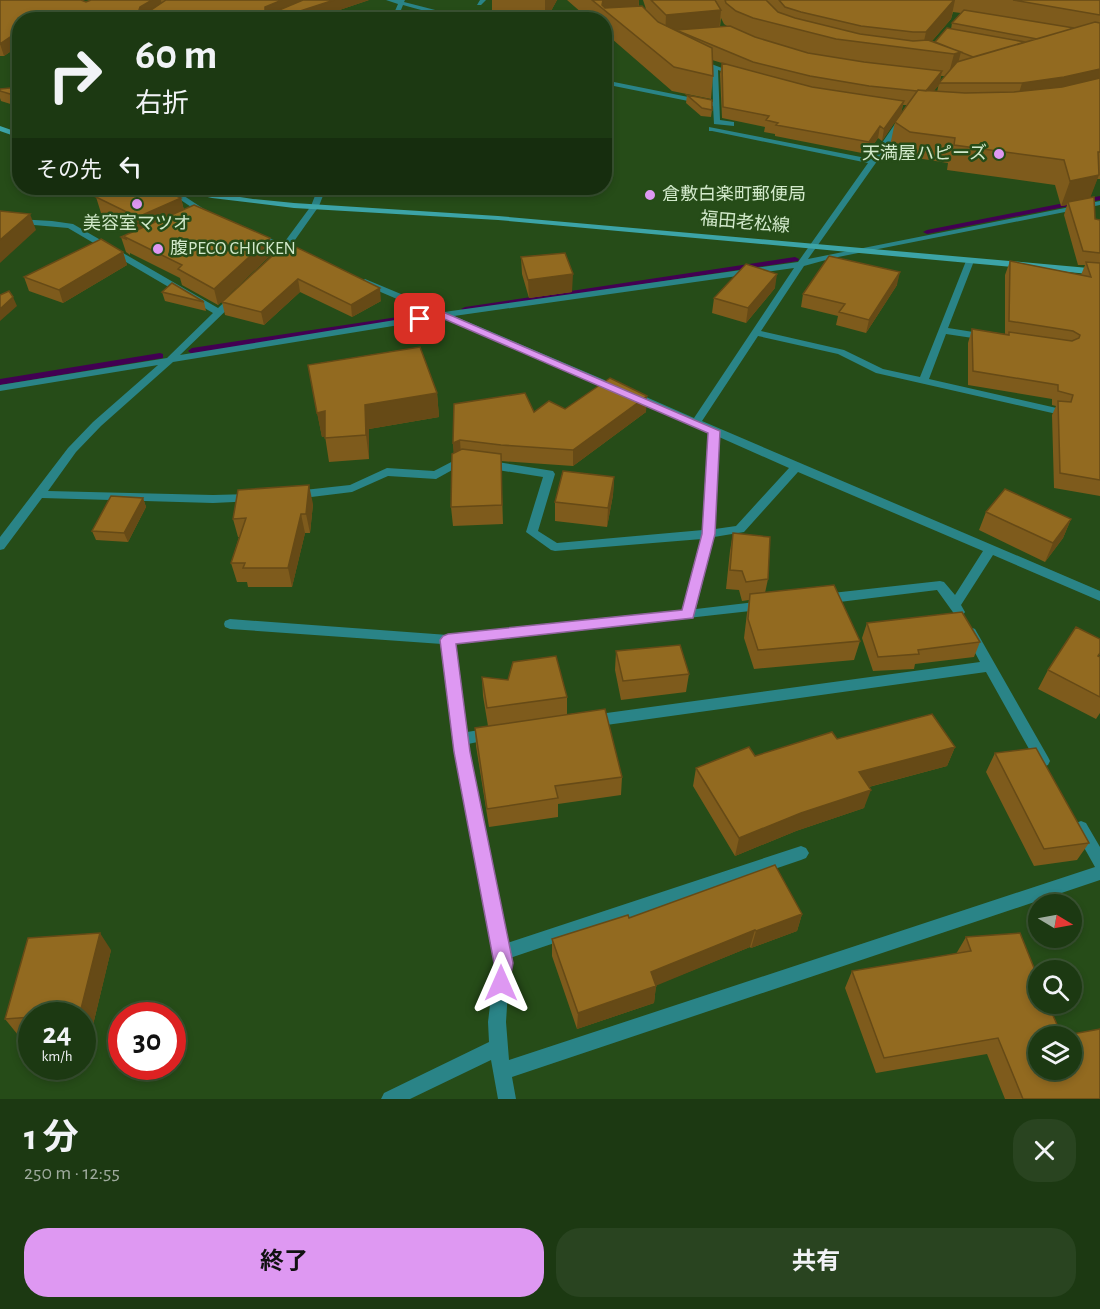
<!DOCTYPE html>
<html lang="ja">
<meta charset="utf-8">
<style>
:root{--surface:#1c3912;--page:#294420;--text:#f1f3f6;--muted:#a0ac9f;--line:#3a5332;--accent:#de98f2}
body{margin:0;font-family:"Alegreya Sans","Noto Sans JP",sans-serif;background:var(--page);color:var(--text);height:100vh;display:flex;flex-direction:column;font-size:22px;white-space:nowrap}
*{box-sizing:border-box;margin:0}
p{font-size:20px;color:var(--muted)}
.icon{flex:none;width:33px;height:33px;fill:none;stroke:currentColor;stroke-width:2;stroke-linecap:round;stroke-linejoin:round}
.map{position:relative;height:1099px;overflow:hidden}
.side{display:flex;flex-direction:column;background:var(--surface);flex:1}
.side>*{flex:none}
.top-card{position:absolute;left:12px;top:12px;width:600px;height:183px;border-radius:24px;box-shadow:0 3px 9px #0003,0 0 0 2px var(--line);background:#1c3912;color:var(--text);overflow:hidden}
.needle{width:39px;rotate:100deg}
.fabs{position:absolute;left:1028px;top:894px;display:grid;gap:12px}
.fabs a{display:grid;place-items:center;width:54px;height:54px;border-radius:50%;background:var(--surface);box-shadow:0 3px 9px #0003,0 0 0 2px var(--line);font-size:30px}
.speed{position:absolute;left:18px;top:1002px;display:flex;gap:12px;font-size:30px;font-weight:700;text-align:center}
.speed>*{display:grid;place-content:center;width:78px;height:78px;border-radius:50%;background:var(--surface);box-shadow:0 3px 9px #0003,0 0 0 2px var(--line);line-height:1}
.speed small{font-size:15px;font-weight:400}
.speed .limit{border:9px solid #d22;background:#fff;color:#111}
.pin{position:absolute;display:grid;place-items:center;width:51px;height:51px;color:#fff;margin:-26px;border-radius:12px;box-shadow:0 3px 9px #0006}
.me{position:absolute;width:66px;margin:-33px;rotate:0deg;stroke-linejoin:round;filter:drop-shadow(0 0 4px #0008)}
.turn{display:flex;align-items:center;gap:21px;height:126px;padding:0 24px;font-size:27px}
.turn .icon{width:78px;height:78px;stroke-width:2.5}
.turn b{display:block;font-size:42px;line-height:51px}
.then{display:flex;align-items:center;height:57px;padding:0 24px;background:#0003;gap:12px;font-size:22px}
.round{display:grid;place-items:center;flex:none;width:63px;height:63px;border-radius:24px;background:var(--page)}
.head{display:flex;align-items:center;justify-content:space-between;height:102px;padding:0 24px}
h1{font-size:36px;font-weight:700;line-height:45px}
.button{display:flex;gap:12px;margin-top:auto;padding:12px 24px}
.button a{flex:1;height:69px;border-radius:24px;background:var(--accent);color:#111;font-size:24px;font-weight:700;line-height:69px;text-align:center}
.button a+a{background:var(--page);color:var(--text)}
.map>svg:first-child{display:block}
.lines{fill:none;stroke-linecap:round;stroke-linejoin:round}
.stream{fill:#420052;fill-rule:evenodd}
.street{fill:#2a8487;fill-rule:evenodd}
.secondary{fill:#3ca4a7;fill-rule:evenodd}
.wall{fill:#7e5b1c;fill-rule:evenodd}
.shaded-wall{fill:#664a16}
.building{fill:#926a20;stroke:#664a16;stroke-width:1.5;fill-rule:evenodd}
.route{fill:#de98f2;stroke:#90639d;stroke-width:1.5}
.poi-dot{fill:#de98f2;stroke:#264c18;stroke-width:2}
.labels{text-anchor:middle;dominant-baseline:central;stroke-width:5;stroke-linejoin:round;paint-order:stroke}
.far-poi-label{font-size:18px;fill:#d2e9cb;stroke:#264c18;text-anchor:start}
.far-street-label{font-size:18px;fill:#d2e9cb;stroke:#264c18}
</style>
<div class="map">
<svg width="1100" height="1099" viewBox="0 0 1100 1099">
<rect width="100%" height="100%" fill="#264c18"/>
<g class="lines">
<path class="stream" d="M1100 196V200L927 234 923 232 927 230Z
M795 257 799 259 798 261 465 311 461 309 465 307Z
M411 315H414V319L192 354 188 351 192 348Z
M160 353 163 354V358L0 385V379Z"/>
<path class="street" d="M386 0H405L404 2 443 12 497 20C464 20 434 14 403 5L397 20H391L398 4Z
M480 0H486L481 5H477Z
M698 59 738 74 735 76 718 70 720 120 734 122V126L714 124 713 106 604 84V80L713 102 712 68 696 62 695 61Z
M897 121 904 123 808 259 1100 201V205L833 258 804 266 761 331 844 350 883 369 920 377 966 261 973 259 974 261 948 328 986 334 991 337 986 340 946 334 929 379 1061 409 1066 412 1061 415 876 373 838 354 758 336 702 421 1100 591V601L993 555 961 605 965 612 963 615H955L937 590 823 604 819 602 817 599 819 596 823 594 940 581 944 582 955 595 983 551 798 472 744 532 714 537 696 609 764 601 768 603 770 606 768 609 455 644 467 732 492 728 497 730 499 734 497 738 468 744 507 943 801 846 806 848 809 853 806 858 801 860 510 958 506 1022 509 1060 1095 867 1073 828 1076 823 1081 821 1086 823 1100 847V880L512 1077 516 1099H498L491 1060 410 1099H381L384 1093 489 1042 488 1022 495 963 455 752 442 644 230 629 225 627 224 624 225 621 230 619 448 635 683 610 702 539 555 551 551 550 526 532 543 477 485 468 479 464 485 460 553 471 555 474 538 531 557 543 703 530 709 432 628 395 629 393H637L694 418 794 268 454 316 621 387 622 389 617 392 442 318 173 362 101 426 76 452 48 491 213 495 251 494 255 495 257 498 255 501 213 503 42 498 4 549 0 550V537L68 448 93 422 158 365 0 391V385L167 358 213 313 68 228 0 222V218L52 221 73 224 218 308 232 295H238V299L180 355 432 314 362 284 361 282 365 279 444 312 798 262 868 163 712 131H709V127L871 159ZM719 437 789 468 736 526 715 529Z
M163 188H172L210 213 203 215Z
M318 188H326L319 206 290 247 300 251V255L286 251 283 256H277L276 254 280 249 255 238 254 236 258 233 283 244 311 206Z
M465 458 469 459 470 461 469 463 463 464 436 479 388 476 352 492 295 499 289 495 295 491 350 485 387 468 434 471 457 459Z
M970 627 975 629 1048 757 1050 761 1048 765 1043 767 1038 765 986 672 592 727 587 725 585 721 587 717 592 715 980 662 964 632 965 629Z"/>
<path class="secondary" d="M0 126 20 133V138L0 131Z
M168 188H182L253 199 294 203 498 216 1100 269V275L498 220 294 208 212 198Z"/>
</g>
<path class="wall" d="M0 0 86 2 91 0H369L310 20H20V45L4 56H0Z
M492 0H557L546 20H525L492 17Z
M567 0H639V6L646 9 643 0H1100V179H1097L1090 197 1095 219 1100 220V496L1054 488 1052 415 1056 406 1052 405V399L968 385V343L972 329 1005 334V275L1010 261 1081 275 1085 265H1078L1064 215 1067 205 1061 206 1055 185 947 170 948 163 904 156 890 146 895 122 907 105H903L901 113 882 141 878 138 867 154 775 136V134L764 132 765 127 722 118 720 74 722 63 712 60 713 76 711 99 672 91 604 32V20H590ZM953 12 961 13 952 23 951 29 935 42 932 41 951 19ZM721 18 724 24 727 26 720 27ZM941 76H945L939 83 937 92 933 91 939 85Z
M20 87V107L1 101 0 98V89Z
M687 95 712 110 711 117 701 116 686 103Z
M96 197 181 198 184 210 273 253 218 305 182 285 180 278 130 253V255L126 252 121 237 134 231 133 229 101 213Z
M283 246 381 301 352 317 300 292 264 325 225 315 222 302Z
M123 252 127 265 63 303 29 291 24 277Z
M521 257 572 292 529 298 522 274Z
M897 285 866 333 836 325 838 316 801 307 803 294Z
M775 288 746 323 712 313 714 298Z
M162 292 204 302 206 311 165 301Z
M308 365 437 393 439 417 369 429V459L329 462 325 436 322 437Z
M565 409 646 412 573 466 501 461 503 524 453 526 451 507 454 453 453 443 534 412Z
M614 477 613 495 607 527 555 521V502Z
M143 498 146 507 128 542 96 540 92 531Z
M313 504 310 533H305L292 587H248L247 582H237L231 563 239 537H238L233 519Z
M986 512 1071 519 1063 538 1045 562 979 530Z
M733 533 768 579 765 593 860 641 854 660 754 669 744 638 747 613 749 600 742 601 739 590 726 589 730 551Z
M867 623 980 642 974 657 915 664 914 669 873 671 862 638Z
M616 651 689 674 686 692 621 700 615 670Z
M1100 654 1099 656 1100 657V713L1096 719 1038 689 1048 670Z
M482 677 567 697V714L622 777 621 795 558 804V817L489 827 476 746 475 728 488 726 483 696Z
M837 739 955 747 947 766 869 787 864 808 796 831 735 856 693 786 696 768Z
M995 753 1089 843 1077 860 1034 866 986 772Z
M802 914 797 931 751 948 750 947 656 985 654 1003 577 1029 552 956V939L629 918Z
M966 937 1062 1036 1100 1099H1005L987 1054 876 1073 845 988 852 971 956 954Z
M111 950 92 1029 82 1030V1016H32V1034L18 1035 5 1019Z"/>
<path class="shaded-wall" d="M152 0H161L162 7 143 20 139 10 140 7Z
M282 0H310L267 20 265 10V7Z
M334 0H369L310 20H281L285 16Z
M545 0H557L546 20H545Z
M603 0H639L638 19 602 8Z
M954 0H955L951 19 924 50H922L926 32Z
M721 10 719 32 665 37 666 15Z
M16 33 20 45 4 56 0 44Z
M961 52 955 75 948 77 954 54Z
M1100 69V89L1015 106 1022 83Z
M942 71 939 85 921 107 924 92Z
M904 101 901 113 882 141 884 129Z
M880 126 878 138 867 154 869 142Z
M1099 175 1089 201 1068 202 1067 205 1061 206 1070 181Z
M181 198 185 215 136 237 131 220Z
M30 214 36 230 0 263V240Z
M270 238 273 253 218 305 214 289Z
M123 252 127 265 63 303 59 290Z
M900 272 897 285 866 333 869 320Z
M573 274 572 292 529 298 528 280Z
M777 274 775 288 746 323 748 308Z
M298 279 300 292 264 325 261 312Z
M380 288 381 301 352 317 351 305Z
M13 297 17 306 0 321V309Z
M437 393 439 417 369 429V459L366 435 365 405Z
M647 396 646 412 573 466V450Z
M325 411 330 435 322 437 317 413Z
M460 440 461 456 454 459 453 443Z
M614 477 613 495 607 527 608 508Z
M309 485 313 504 310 533 306 514Z
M143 498 146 507 128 542 124 533Z
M301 514 305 533 292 587 288 568Z
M1071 519 1063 538 1045 562 1053 543Z
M955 747 947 766 853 791 859 772Z
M871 790 864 808 796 831 735 856 739 838 801 813Z
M802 914 797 931 751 948 756 931Z
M755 930 750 947 648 989 651 972Z
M100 933 111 950 92 1029 80 1013Z
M656 986 654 1003 577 1029 578 1013Z"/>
<path class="building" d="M0 0H81L86 2 91 0H152L140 7 139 10H151L166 0H282L265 7V10L277 11 303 0H334L285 16 287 17 281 20H20V34L16 33 0 44Z
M592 0H604H603L602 5 605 8 642 6 658 22 712 48 713 76 674 67Z
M651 0H715L721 10 666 15Z
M725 0H766L778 12 795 18 860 34 913 41 928 40 961 52 954 54 836 39 753 18 736 11 726 3Z
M779 0H954L926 32H913L861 26 801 12 785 7Z
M1013 0H1100V15Z
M964 10 1074 28 1037 39 952 23Z
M1095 22 1100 23V69L1064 77 1022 83H939L957 62Z
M730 26 755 37 808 53 864 62 942 71 926 91 918 90 917 91 869 86 810 76 753 62 676 30Z
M947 28 1025 42 973 57 935 42Z
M722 63 812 87 904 101 884 129 880 126 869 142 776 125 778 123 766 120 769 116 723 107Z
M1100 78V152H1098L1099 175 1070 181 1064 160 954 145 955 138 910 132 895 122 918 90 965 93 1014 92 1062 87Z
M20 87V97L0 91V89Z
M687 95 712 100V110L702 108Z
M117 188H158L181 198 131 220 137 217 96 197Z
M1094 197 1095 219 1100 220V253L1083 251 1068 202Z
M194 205 270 238 214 289 178 269 182 265 125 237 126 239 121 237Z
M0 211 30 214 0 240Z
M101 239 123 252 59 290 24 277Z
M283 246 289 249 294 246 380 288 351 305 298 279 261 312 222 302Z
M565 253 573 274 528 280 521 257Z
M829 256 900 272 869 320 839 312 845 304 803 294Z
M1010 261 1091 277 1086 262 1100 263V480L1060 473 1058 401 1071 402 1073 395 1058 391V385L973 371 972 329 1009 335V332L1072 341 1079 338 1080 335 1073 331 1009 321Z
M746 264 777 274 748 308 714 298Z
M172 283 204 302 162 292Z
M9 291 13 297 0 309V295Z
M420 347 437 393 365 405 366 435 325 438V411L317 413 308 365Z
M610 378 647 396 573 450 501 445 460 440 453 443 454 404 525 393 534 412 549 401 565 409Z
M462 449 501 454 502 505 451 507 452 454Z
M563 471 614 477 608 508 555 502Z
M309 485 306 514H301L288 568H243L245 563H231L246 518 233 519 238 490Z
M1005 489 1071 519 1053 543 986 512Z
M111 496 143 498 124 533 92 531Z
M733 533 770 537 768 579 746 582 742 571 730 570Z
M834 585 860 641 758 650 748 619 750 594Z
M962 612 980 642 918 650 919 654 878 657 867 623Z
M1076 627 1100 639V653L1098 656 1100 657V697L1048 670Z
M680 645 689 674 623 681 616 651Z
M556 656 567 697 487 708 482 677 508 680 513 662Z
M605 709 622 777 555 786 558 798 487 809 475 728Z
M932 714 955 747 859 772 871 790 801 813 739 838 696 768 749 747 755 756 832 732 837 739Z
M1036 748 1089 843 1044 849 995 753Z
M775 865 802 914 756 931 755 930 651 972 656 986 578 1013 552 939 628 915 629 918Z
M100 933 80 1013 54 1016H32V1017L5 1019 28 938Z
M1020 933 1038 978V1004H1048L1062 1036 1100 1029V1099H1023L998 1038 884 1058 852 971 971 951 966 937ZM1038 1036H1071V1070H1038Z"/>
<path class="route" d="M443 312 720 431 715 534 693 618 456 644 470 752 513 963 508 990 501 992 494 990 491 983 494 963 454 752 440 640 443 636 448 634 682 610 702 534 708 433 442 318 420 322 415 319 420 315Z"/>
<g class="poi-dot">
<circle cx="999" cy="154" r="6"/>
<circle cx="650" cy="195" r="6"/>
<circle cx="137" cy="204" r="6"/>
<circle cx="158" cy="249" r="6"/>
</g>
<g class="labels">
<g class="far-poi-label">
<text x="987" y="154" text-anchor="end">天満屋ハピーズ</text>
<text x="662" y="195">倉敷白楽町郵便局</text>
<text x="137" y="224" text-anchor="middle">美容室マツオ</text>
<text x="170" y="249">腹PECO CHICKEN</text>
</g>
<g class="far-street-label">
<text transform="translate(745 223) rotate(5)">福田老松線</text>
</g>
</g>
</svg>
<div class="fabs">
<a><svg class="needle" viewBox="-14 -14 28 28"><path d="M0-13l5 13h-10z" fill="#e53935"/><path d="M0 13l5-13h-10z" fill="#a0ac9f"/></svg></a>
<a><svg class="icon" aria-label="search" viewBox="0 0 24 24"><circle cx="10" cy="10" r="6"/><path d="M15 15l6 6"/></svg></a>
<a><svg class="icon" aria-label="layers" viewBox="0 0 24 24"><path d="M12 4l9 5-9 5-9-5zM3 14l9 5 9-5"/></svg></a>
</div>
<div class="speed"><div>24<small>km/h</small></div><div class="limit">30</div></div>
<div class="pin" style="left:420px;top:319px;background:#d93025"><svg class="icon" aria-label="arrive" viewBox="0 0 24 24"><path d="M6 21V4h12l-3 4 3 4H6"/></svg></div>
<svg class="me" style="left:501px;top:983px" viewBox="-20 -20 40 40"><path d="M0-17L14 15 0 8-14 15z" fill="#de98f2" stroke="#fff" stroke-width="4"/></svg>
<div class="top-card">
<div class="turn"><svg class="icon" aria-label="right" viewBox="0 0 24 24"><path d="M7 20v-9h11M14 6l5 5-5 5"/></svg><div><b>60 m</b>右折</div></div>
<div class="then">その先<svg class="icon" aria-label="left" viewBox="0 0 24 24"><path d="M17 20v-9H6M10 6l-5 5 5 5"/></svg></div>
</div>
</div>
<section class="side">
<div class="head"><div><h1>1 分</h1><p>250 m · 12:55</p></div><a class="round"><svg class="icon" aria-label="close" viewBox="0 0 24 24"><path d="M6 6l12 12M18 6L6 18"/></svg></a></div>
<div class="button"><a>終了</a><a>共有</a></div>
</section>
